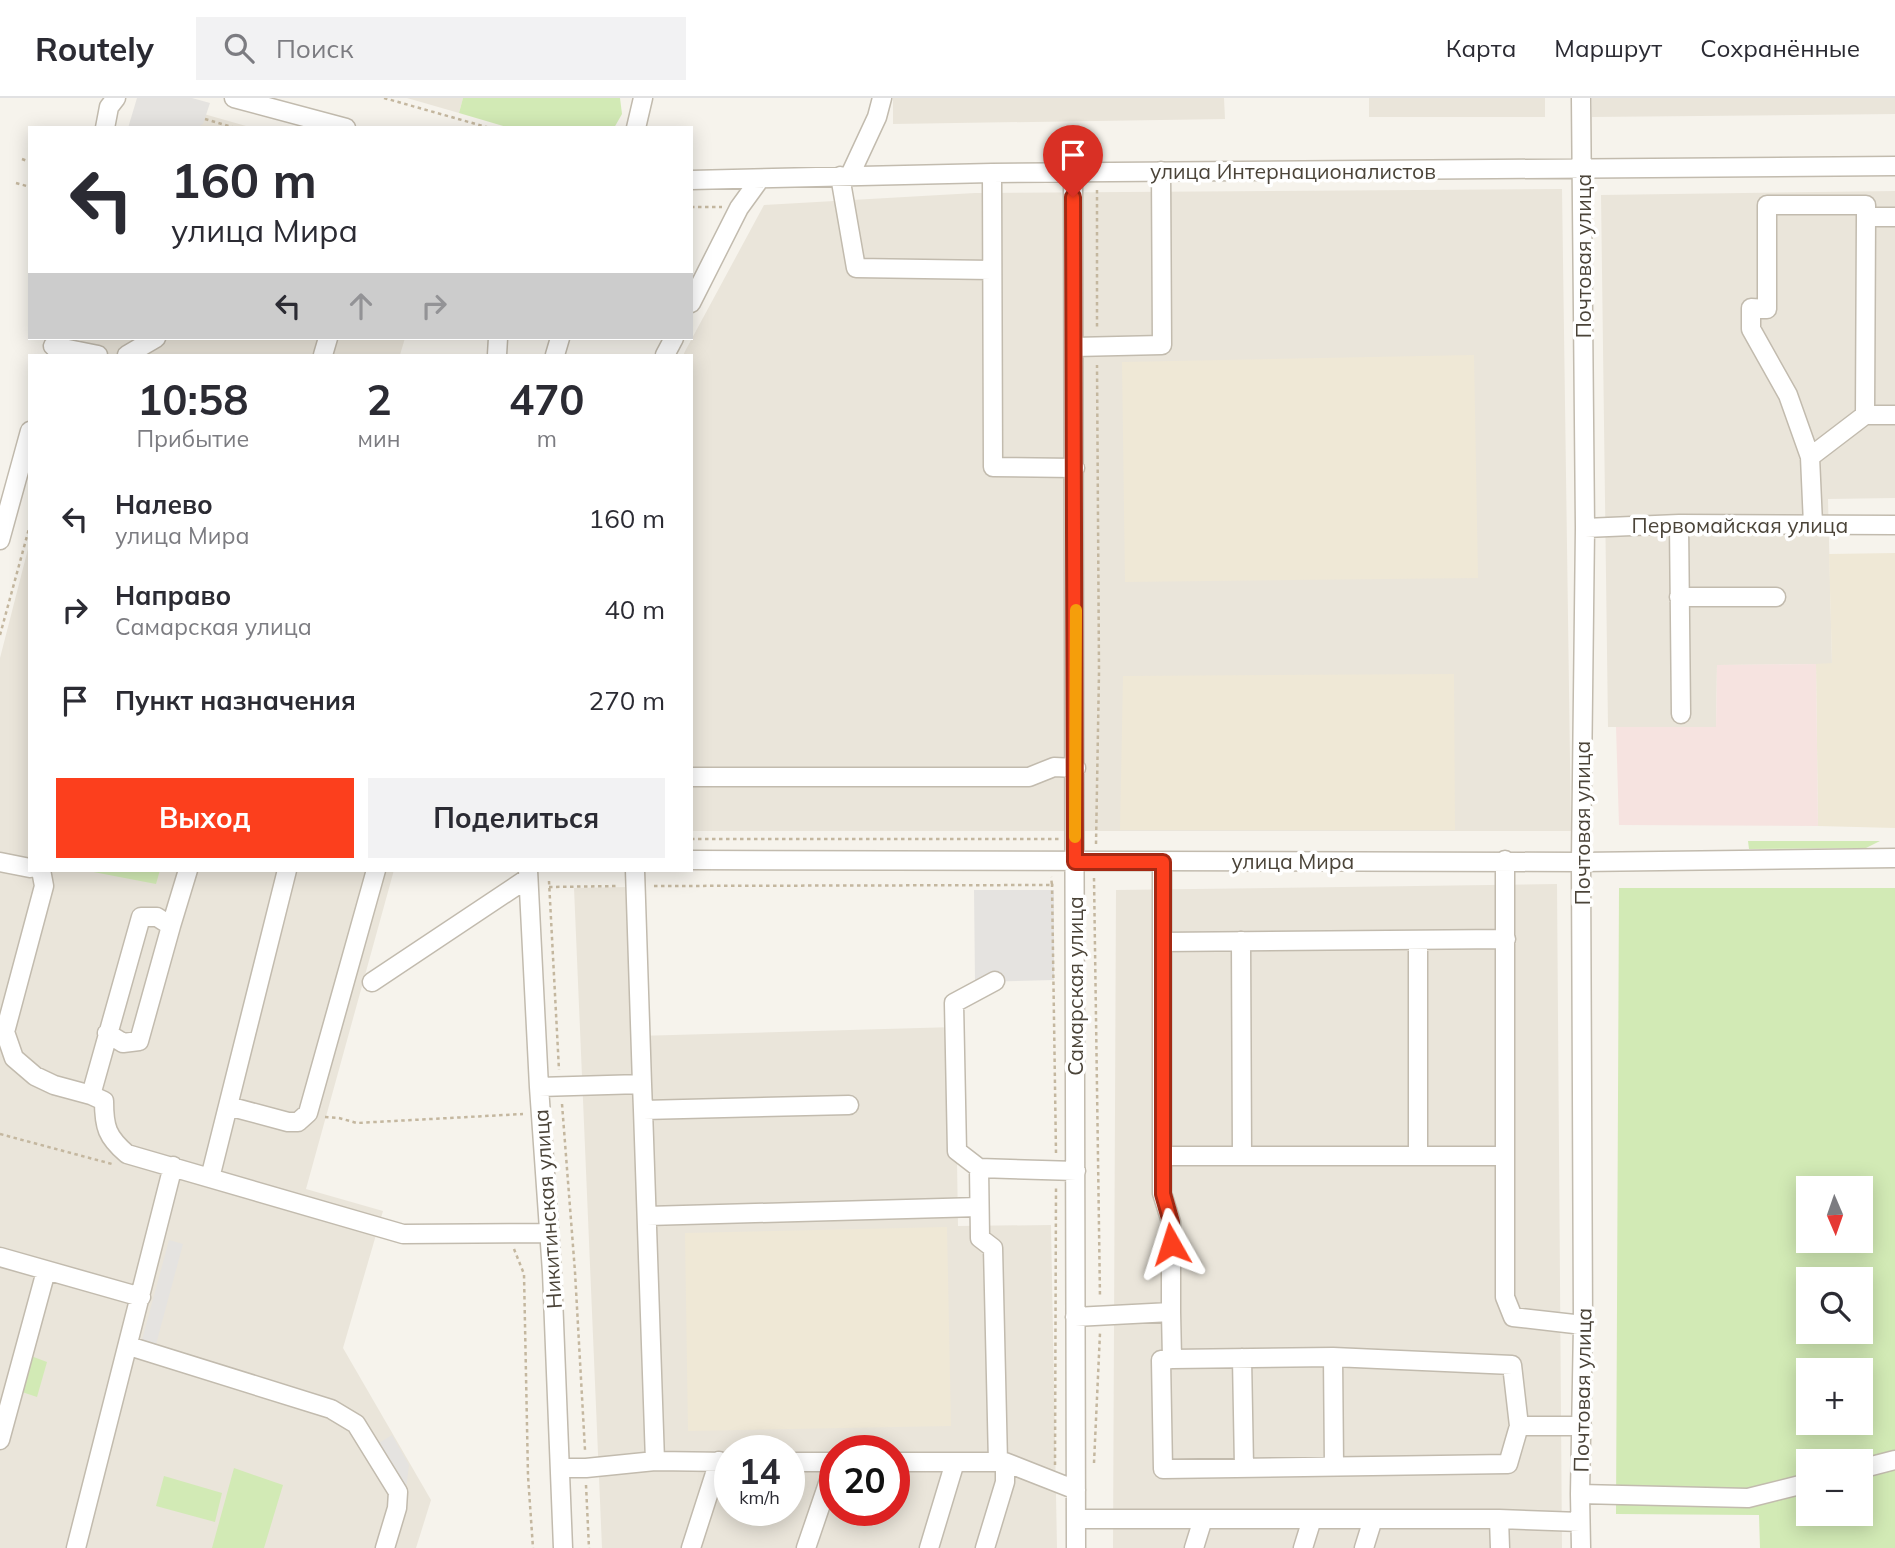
<!DOCTYPE html>
<html lang="ru">
<meta charset="utf-8">
<style>
:root{--surface:#fff;--page:#f2f2f3;--text:#2b2b33;--muted:#7c7c81;--line:#e1e1e2;--accent:#fc3f1d}
body{margin:0;font-family:Mulish,sans-serif;background:var(--page);color:var(--text);height:100vh;display:flex;flex-direction:column;font-size:26px;white-space:nowrap}
*{box-sizing:border-box;margin:0}
p{font-size:23px;color:var(--muted)}
.icon{flex:none;width:38px;height:38px;fill:none;stroke:currentColor;stroke-width:2;stroke-linecap:round;stroke-linejoin:round}
.map{position:relative;flex:1;overflow:hidden}
.panel{position:absolute;left:28px;top:256px;width:665px;height:518px;display:flex;flex-direction:column;background:var(--surface);border-radius:0px;box-shadow:0 4px 18px #0003}
.panel>*{flex:none}
.top-card{position:absolute;left:28px;top:28px;width:665px;height:214px;border-radius:0px;box-shadow:0 4px 18px #0003;background:#fff;color:var(--text);overflow:hidden}
.needle{width:46px;rotate:178deg}
.buttons{position:absolute;left:1796px;top:1078px;display:grid;gap:14px}
.buttons a{display:grid;place-items:center;width:77px;height:77px;border-radius:0px;background:var(--surface);box-shadow:0 4px 18px #0003;font-size:35px}
.speed{position:absolute;left:714px;top:1337px;display:flex;gap:14px;font-size:35px;font-weight:700;text-align:center}
.speed>*{display:grid;place-content:center;width:91px;height:91px;border-radius:50%;background:var(--surface);box-shadow:0 4px 18px #0003;line-height:1}
.speed small{font-size:18px;font-weight:400}
.speed .limit{border:10px solid #d22;background:#fff;color:#111}
.pin{position:absolute;display:grid;place-items:center;width:60px;height:60px;color:#fff;margin:-72px -30px;border-radius:50% 50% 50% 0;rotate:-45deg;box-shadow:0 0 7px #0007}
.pin .icon{rotate:45deg}
.me{position:absolute;width:77px;margin:-38px;rotate:354deg;stroke-linejoin:round;filter:drop-shadow(0 0 5px #0008)}
.turn{display:flex;align-items:center;gap:24px;height:147px;padding:0 28px;font-size:32px}
.turn .icon{width:91px;height:91px;stroke-width:2.5}
.turn b{display:block;font-size:49px;line-height:60px}
.lanes{display:flex;align-items:center;height:66px;padding:0 28px;background:#0003;justify-content:center;gap:35px;direction:ltr}
.lanes .off{opacity:.35}
.eta{display:flex;justify-content:space-evenly;align-items:center;height:119px;text-align:center}
.eta b{font-size:42px;font-weight:700;line-height:49px}
.button{display:flex;gap:14px;margin-top:auto;padding:14px 28px}
.button a{flex:1;height:80px;border-radius:0px;background:var(--accent);color:#fff;font-size:28px;font-weight:700;line-height:80px;text-align:center}
.button a+a{background:var(--page);color:var(--text)}
ul{padding:0;list-style:none}
li{display:flex;align-items:center;gap:21px;height:91px;padding:0 28px}
li div{flex:1}
li b{display:block;font-size:26px}
li em{font-style:normal}
header{display:flex;align-items:center;gap:42px;box-sizing:border-box;height:98px;padding:0 35px;background:var(--surface);border-bottom:2px solid var(--line)}
header strong{font-size:33px}
nav{display:flex;gap:38px;margin-inline-start:auto;font-size:24px}
.search{width:490px;height:63px;background:var(--page);display:flex;align-items:center;gap:18px;box-sizing:border-box;padding:0 24px;border-radius:0px;color:var(--muted);font-size:26px}
.map>svg:first-child{display:block}
.residential{fill:#eae5da;fill-rule:evenodd}
.education{fill:#efe8d6}
.medical{fill:#f6e3e0}
.green{fill:#d2eab5;fill-rule:evenodd}
.parking{fill:#e5e3e0}
.lines{fill:none;stroke-linecap:round;stroke-linejoin:round}
.minor-casing{stroke:#c2bbae;stroke-width:21}
.path{stroke:#c4b79f;stroke-width:2.5;stroke-dasharray:3.5 3.5;stroke-linecap:butt}
.minor{stroke:#fff;stroke-width:18}
.route-casing{stroke:#a42913;stroke-width:18}
.route{stroke:#fc3f1d;stroke-width:12}
.slow{stroke:#f59e0b;stroke-width:12}
.labels{text-anchor:middle;dominant-baseline:central;stroke-width:7;stroke-linejoin:round;paint-order:stroke}
.street-label{font-size:21px;fill:#4b4439;stroke:#fff}
</style>
<header>
<strong>Routely</strong>
<div class="search"><svg class="icon" aria-label="search" viewBox="0 0 24 24"><circle cx="10" cy="10" r="6"/><path d="M15 15l6 6"/></svg>Поиск</div>
<nav><a>Карта</a><a>Маршрут</a><a>Сохранённые</a></nav>
</header>
<div class="map">
<svg width="1895" height="1450" viewBox="0 0 1895 1450">
<rect width="100%" height="100%" fill="#f6f3ec"/>
<path class="residential" d="M407 0H463L459 15Z
M893 0H1224L1225 21 893 26Z
M1369 0H1545V19H1369Z
M1592 0H1895V16L1592 19Z
M204 16 253 30H182Z
M1562 91 1571 733H691V257H683L764 107 975 95Z
M1895 93V400L1828 401 1832 566 1717 567 1716 629H1608L1601 97Z
M81 240H405L400 257H77Z
M30 443V772H394L306 1091 383 1113 343 1250 431 1402 416 1450H0V560Z
M1557 786 1562 1450H1113L1116 792Z
M630 789 636 938 955 929 958 1128 1051 1127 1057 1450H602L574 790ZM730 1353H789V1412H730ZM835 1353H894V1412H835Z"/>
<path class="education" d="M1474 257 1478 480 1125 484 1122 264Z
M1895 455V730L1818 728 1816 566 1832 565 1829 456Z
M1454 576 1455 732H1120L1123 578Z
M947 1129 951 1328 688 1333 685 1135Z"/>
<path class="medical" d="M1816 566 1818 728 1619 727 1616 629H1716L1717 567Z"/>
<path class="green" d="M463 0H620L622 16 614 30H510L459 15Z
M1748 743H1880L1866 750 1749 751Z
M83 772H160L156 786Z
M1619 790H1895V1450H1760L1759 1417 1616 1416ZM1808 1090H1860V1143H1808ZM1808 1181H1860V1234H1808ZM1808 1272H1860V1325H1808ZM1808 1363H1860V1416H1808Z
M31 1258 47 1264 37 1299 19 1293Z
M234 1370 283 1387 264 1450H212Z
M164 1378 222 1395 215 1424 156 1408Z"/>
<path class="parking" d="M137 0H192L210 5 203 26 196 30H128Z
M974 792H1054V882L975 884Z
M169 1142 183 1146 155 1250 141 1246Z
M392 1337 409 1367 406 1391 379 1345Z"/>
<g class="lines">
<g class="minor-casing">
<path id="minor" d="M234 0 346 30
M105 30 109 9 116 0
M636 30 643 0
M992 75 993 369 1075 370
M1073 75 1076 1450
M850 77 877 19 882 0
M840 78 856 170 992 172
M691 82 992 75 1895 68
M1895 119H1866L1865 317H1895
M691 205 739 110 760 81
M53 248 98 257
M1074 249 1162 247 1161 73
M127 257 156 240
M323 257 328 240
M497 257 498 240
M555 257 560 240
M665 257 674 240
M1865 317 1810 359 1788 297 1751 231V210L1767 211V107H1866V119
M1810 359 1813 426
M1679 426 1681 616
M1585 430 1679 426 1895 427
M0 442 30 333
M1679 499H1776
M691 679H1029L1054 669 1076 670
M691 762 1581 764 1895 760
M1505 762V1199L1513 1219 1583 1227
M0 764 30 770
M1162 764V844L1506 841
M41 772 44 788 5 934 14 960 35 978 54 987 91 997
M528 772 539 989 552 1174 563 1450
M635 772 642 986
M171 828 188 772
M1241 843 1242 1058
M1162 844V1095L1171 1124V1214
M372 884 528 780
M107 935 123 945 139 943 171 828 157 819H141L91 997 104 1003C104 1029 107 1039 127 1056L403 1136 549 1135
M539 989 642 986 643 1012 849 1007
M228 1008 288 1024H298L308 1015 376 772
M643 1012 655 1363
M1162 1058H1505
M1418 1058V842
M979 1070 957 1053 954 905 995 883
M1076 1073 979 1070 980 1140 993 1150 998 1364H1005L1076 1392
M210 1080 287 772
M647 1118 979 1109
M0 1159 141 1199
M1075 1219 1171 1214 1172 1261 1161 1262 1163 1371 1508 1366 1519 1328H1582
M129 1248 331 1311 356 1326 398 1394 397 1410 385 1450
M1333 1259 1334 1368
M1242 1260 1244 1369
M1172 1261 1333 1259 1512 1267 1519 1328
M0 1342 46 1173
M789 1364H835
M894 1364H998
M561 1370H586L655 1363 730 1364
M1860 1371 1895 1362
M1580 1396 1748 1400 1808 1385
M1076 1421H1499L1580 1424
M1499 1421 1500 1450
M76 1450 173 1068
M691 1450 719 1363
M806 1450 835 1365
M929 1450 955 1364
M985 1450 1005 1384V1364
M1194 1450 1203 1421
M1303 1450 1312 1421
M1364 1450 1373 1421
M1581 1450 1580 1396 1583 1227 1581 764 1585 430 1581 0"/>
</g>
<path class="path" d="M384 0 490 30
M205 21 235 30
M22 61 30 64
M16 85 30 89
M1097 92V232
M691 109H722
M0 537 30 427
M691 741H1059
M1096 746 1099 574 1097 267
M1094 780 1100 1200
M549 783 559 972
M654 788 1052 787 1051 779
M549 789 619 788
M562 1006 575 1174 585 1352
M325 1019 339 1020 357 1025 523 1016
M0 1036 112 1066
M1056 1055 1052 787H1056
M514 1151 524 1176 528 1378 533 1450
M1094 1365 1100 1235
M1055 1367 1056 1090
M586 1387 589 1450"/>
<use href="#minor" class="minor"/>
</g>
<g class="lines">
<g class="route-casing">
<path id="route" d="M1073 99 1075 764H1163V1096L1171 1124V1146"/>
</g>
<use href="#route" class="route"/>
<path class="slow" d="M1075 739 1076 512"/>
</g>
<g class="labels">
<g class="street-label">
<text x="1293" y="73">улица Интернационалистов</text>
<text transform="translate(1583 158) rotate(-90)">Почтовая улица</text>
<text x="1740" y="427">Первомайская улица</text>
<text transform="translate(1582 725) rotate(-90)">Почтовая улица</text>
<text x="1293" y="763">улица Мира</text>
<text transform="translate(1075 888) rotate(-90)">Самарская улица</text>
<text transform="translate(547 1111) rotate(-94)">Никитинская улица</text>
<text transform="translate(1582 1292) rotate(-89)">Почтовая улица</text>
</g>
</g>
</svg>
<div class="buttons">
<a><svg class="needle" viewBox="-14 -14 28 28"><path d="M0-13l5 13h-10z" fill="#e53935"/><path d="M0 13l5-13h-10z" fill="#7c7c81"/></svg></a>
<a><svg class="icon" aria-label="search" viewBox="0 0 24 24"><circle cx="10" cy="10" r="6"/><path d="M15 15l6 6"/></svg></a>
<a>+</a>
<a>−</a>
</div>
<div class="speed"><div>14<small>km/h</small></div><div class="limit">20</div></div>
<div class="pin" style="left:1073px;top:99px;background:#d93025"><svg class="icon" aria-label="arrive" viewBox="0 0 24 24"><path d="M6 21V4h12l-3 4 3 4H6"/></svg></div>
<svg class="me" style="left:1171px;top:1146px" viewBox="-20 -20 40 40"><path d="M0-17L14 15 0 8-14 15z" fill="#fc3f1d" stroke="#fff" stroke-width="4"/></svg>
<div class="top-card">
<div class="turn"><svg class="icon" aria-label="left" viewBox="0 0 24 24"><path d="M17 20v-9H6M10 6l-5 5 5 5"/></svg><div><b>160 m</b>улица Мира</div></div>
<div class="lanes"><svg class="icon" aria-label="left" viewBox="0 0 24 24"><path d="M17 20v-9H6M10 6l-5 5 5 5"/></svg><svg class="icon off" aria-label="ahead" viewBox="0 0 24 24"><path d="M12 20V5M6 11l6-6 6 6"/></svg><svg class="icon off" aria-label="right" viewBox="0 0 24 24"><path d="M7 20v-9h11M14 6l5 5-5 5"/></svg></div>
</div>
<section class="panel">
<div class="eta">
<div><b>10:58</b><p>Прибытие</p></div>
<div><b>2</b><p>мин</p></div>
<div><b>470</b><p>m</p></div>
</div>
<ul>
<li><svg class="icon" aria-label="left" viewBox="0 0 24 24"><path d="M17 20v-9H6M10 6l-5 5 5 5"/></svg><div><b>Налево</b><p>улица Мира</p></div><em>160 m</em></li>
<li><svg class="icon" aria-label="right" viewBox="0 0 24 24"><path d="M7 20v-9h11M14 6l5 5-5 5"/></svg><div><b>Направо</b><p>Самарская улица</p></div><em>40 m</em></li>
<li><svg class="icon" aria-label="arrive" viewBox="0 0 24 24"><path d="M6 21V4h12l-3 4 3 4H6"/></svg><div><b>Пункт назначения</b></div><em>270 m</em></li>
</ul>
<div class="button"><a>Выход</a><a>Поделиться</a></div>
</section>
</div>
